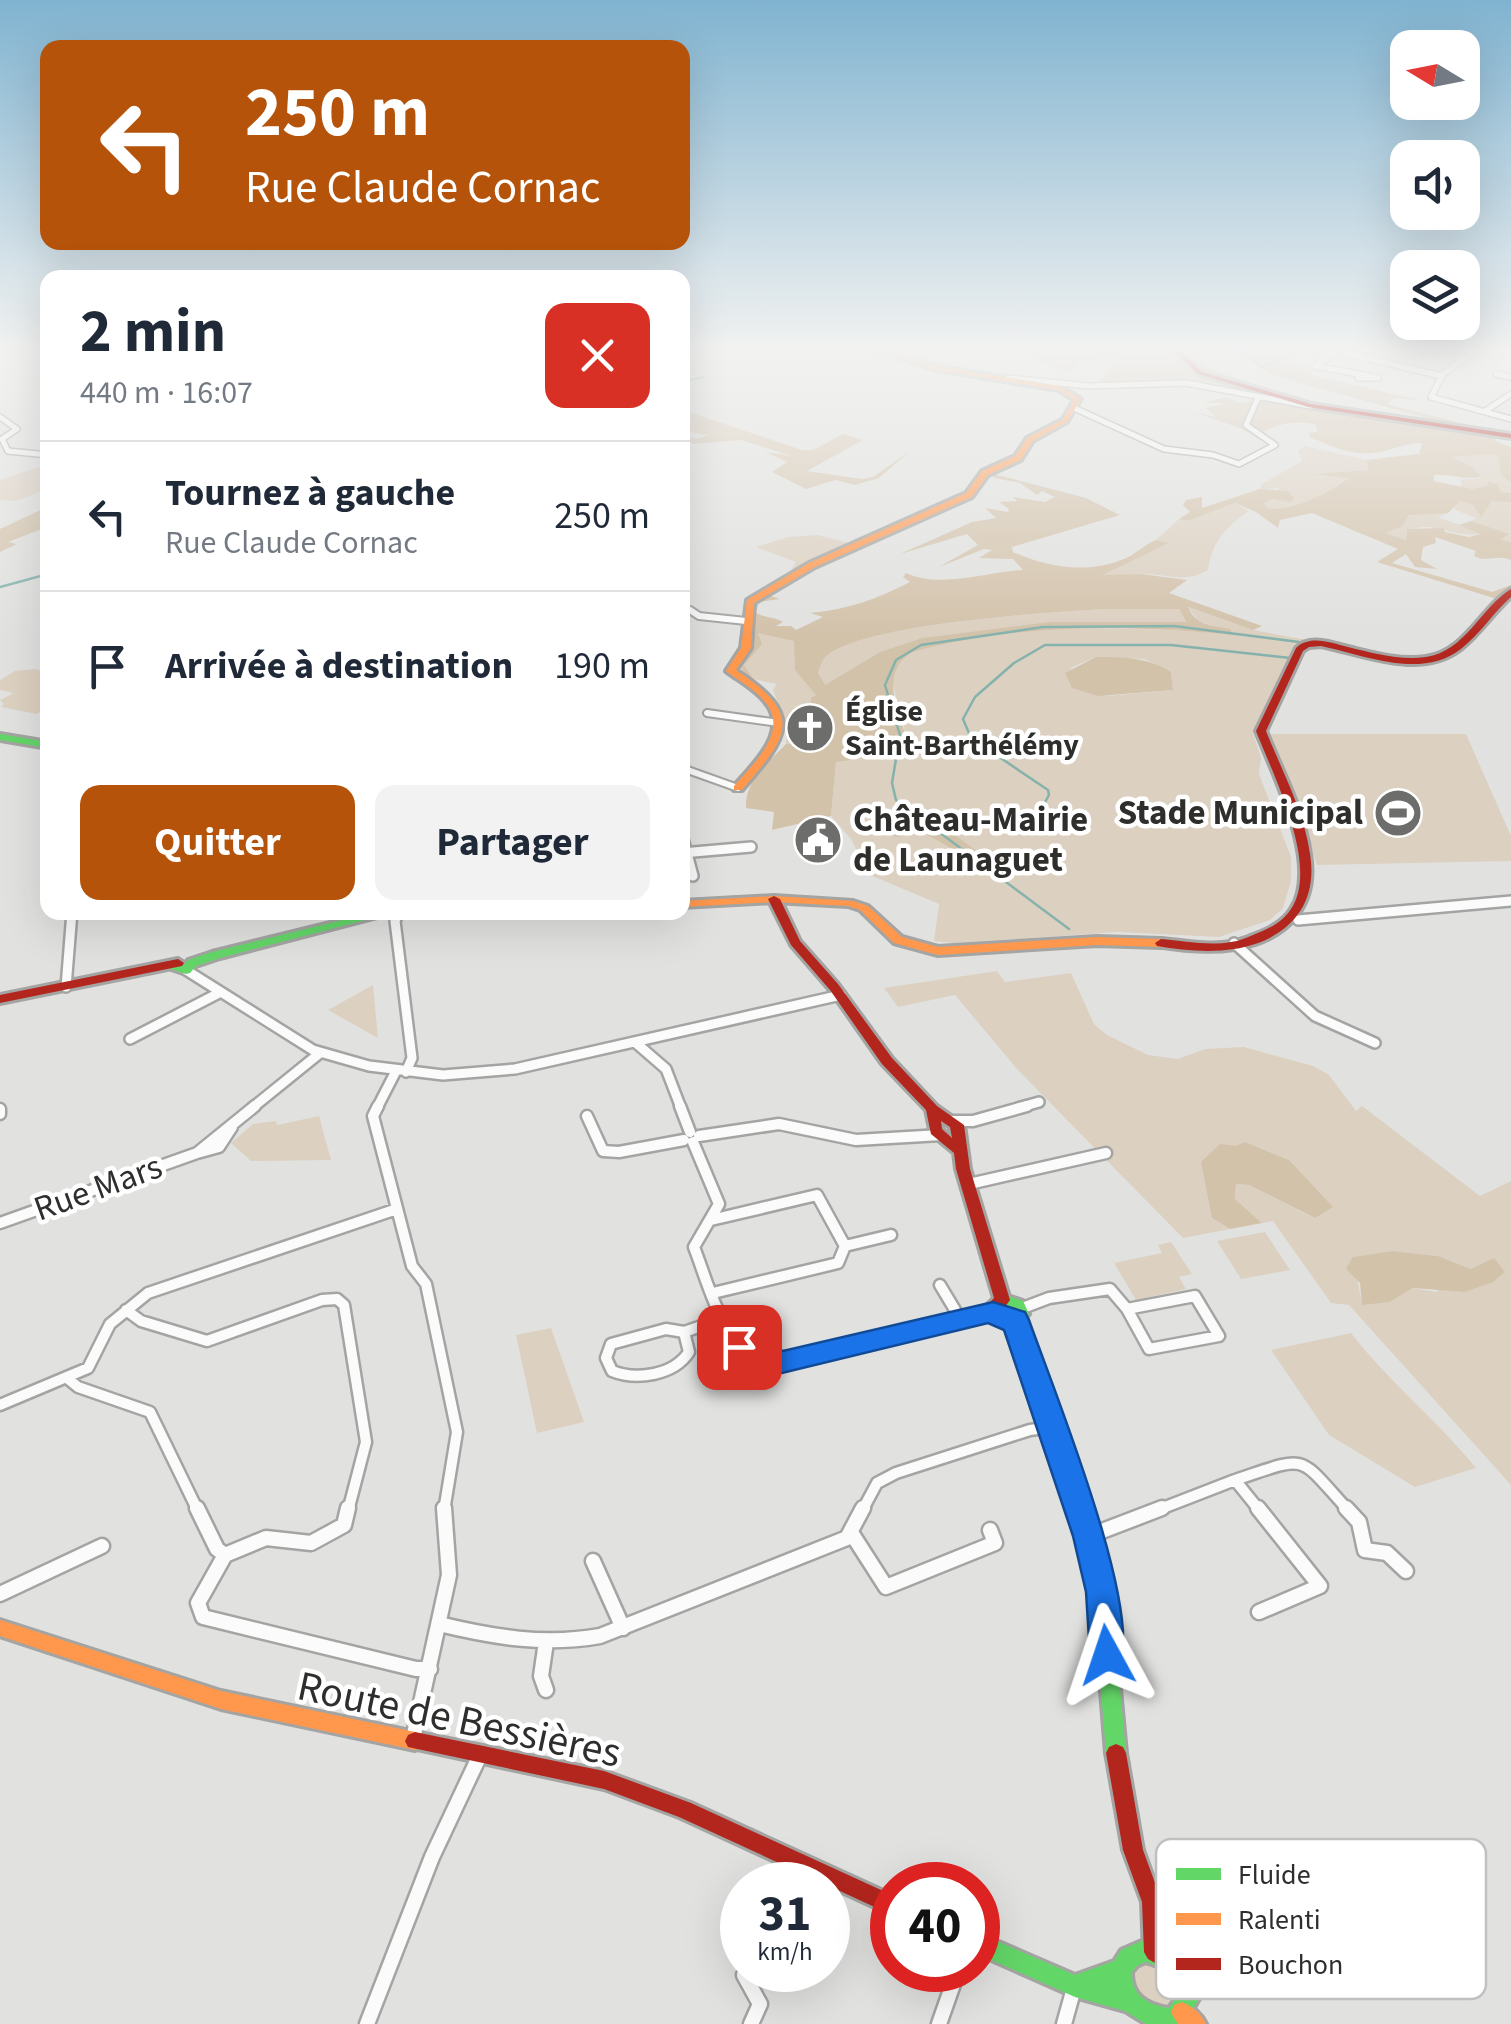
<!DOCTYPE html>
<html lang="fr">
<meta charset="utf-8">
<style>
:root{--surface:#fff;--page:#f2f2f3;--text:#1f2937;--muted:#747a83;--line:#e0e1e3;--accent:#b45309}
body{margin:0;font-family:"Source Sans 3",sans-serif;background:var(--page);color:var(--text);height:100vh;display:flex;flex-direction:column;font-size:38px;white-space:nowrap}
*{box-sizing:border-box;margin:0}
p{font-size:32px;color:var(--muted)}
.icon{flex:none;width:55px;height:55px;fill:none;stroke:currentColor;stroke-width:2;stroke-linecap:round;stroke-linejoin:round}
.map{position:relative;flex:1;overflow:hidden}
.drawer{position:absolute;left:40px;top:270px;width:650px;height:650px;display:flex;flex-direction:column;background:var(--surface);border-radius:20px;box-shadow:0 10px 40px #0002}
.drawer>*{flex:none}
.banner{position:absolute;left:40px;top:40px;width:650px;height:210px;border-radius:20px;box-shadow:0 10px 40px #0002;background:#b45309;color:#fff;overflow:hidden}
.needle{width:65px;rotate:280deg}
.controls{position:absolute;left:1390px;top:30px;display:grid;gap:20px}
.controls a{display:grid;place-items:center;width:90px;height:90px;border-radius:20px;background:var(--surface);box-shadow:0 10px 40px #0002;font-size:50px}
.speed{position:absolute;left:720px;top:1862px;display:flex;gap:20px;font-size:50px;font-weight:700;text-align:center}
.speed>*{display:grid;place-content:center;width:130px;height:130px;border-radius:50%;background:var(--surface);box-shadow:0 10px 40px #0002;line-height:1}
.speed small{font-size:25px;font-weight:400}
.speed .limit{border:15px solid #d22;background:#fff;color:#111}
.pin{position:absolute;display:grid;place-items:center;width:85px;height:85px;color:#fff;margin:-42px;border-radius:20px;box-shadow:0 5px 15px #0006}
.me{position:absolute;width:110px;margin:-55px;rotate:355deg;stroke-linejoin:round;filter:drop-shadow(0 0 8px #0008)}
.turn{display:flex;align-items:center;gap:35px;height:210px;padding:0 40px;font-size:45px}
.turn .icon{width:130px;height:130px;stroke-width:2.5}
.turn b{display:block;font-size:70px;line-height:85px}
.round{display:grid;place-items:center;flex:none;width:105px;height:105px;border-radius:20px;background:var(--page)}
.head{display:flex;align-items:center;justify-content:space-between;height:170px;padding:0 40px}
h1{font-size:60px;font-weight:700;line-height:75px}
.button{display:flex;gap:20px;margin-top:auto;padding:20px 40px}
.button a{flex:1;height:115px;border-radius:20px;background:var(--accent);color:#fff;font-size:40px;font-weight:700;line-height:115px;text-align:center}
.button a+a{background:var(--page);color:var(--text)}
ul{padding:0;list-style:none}
li{display:flex;align-items:center;gap:30px;height:150px;padding:0 40px;border-top:2px solid var(--line)}
li div{flex:1}
li b{display:block;font-size:38px}
li em{font-style:normal}
.map>svg:first-child{display:block}
.green{fill:#dcd0c0;fill-rule:evenodd}
.forest{fill:#d3c2aa;fill-rule:evenodd}
.lines{fill:none;stroke-linecap:round;stroke-linejoin:round}
.stream{stroke:#85b2ac;stroke-width:2.5}
.street-far4-casing{stroke:#a4a5a3;stroke-width:8}
.street-far3-casing{stroke:#a4a5a3;stroke-width:10}
.street-far2-casing{stroke:#a4a5a3;stroke-width:14}
.street-far1-casing{stroke:#a4a5a3;stroke-width:15}
.street-casing{stroke:#a4a5a3;stroke-width:19}
.fast-casing{stroke:#a4a5a3;stroke-width:6}
.slow-casing{stroke:#a4a5a3;stroke-width:6}
.jam-casing{stroke:#a4a5a3;stroke-width:6}
.street-far4{stroke:#fafbfa;stroke-width:5}
.street-far3{stroke:#fafbfa;stroke-width:6}
.street-far2{stroke:#fafbfa;stroke-width:9}
.street-far1{stroke:#fafbfa;stroke-width:10}
.street{stroke:#fafbfa;stroke-width:14}
.fast{fill:#63d668;fill-rule:evenodd}
.slow{fill:#ff974d;fill-rule:evenodd}
.jam{fill:#b3261e;fill-rule:evenodd}
.route{fill:#1a73e8;stroke:#114b97;stroke-width:2.5}
.labels{text-anchor:middle;dominant-baseline:central;stroke-width:9;stroke-linejoin:round;paint-order:stroke}
.far-poi-label{font-size:30px;font-weight:bold;fill:#2e2e2d;stroke:#fff;text-anchor:start}
.poi-label{font-size:35px;font-weight:bold;fill:#2e2e2d;stroke:#fff;text-anchor:end}
.street-label{font-size:35px;fill:#2e2e2d;stroke:#fff}
.near-street-label{font-size:42px;fill:#2e2e2d;stroke:#fff}
.key{fill:#fff;stroke:#c0c0c0;stroke-width:2.5}
.key-label{font-size:28px;fill:#2e2e2d}
</style>
<div class="map">
<svg width="1511" height="2024" viewBox="0 0 1511 2024">
<rect width="100%" height="100%" fill="#e1e2e0"/>
<path class="green" d="M1305 446 1366 460 1369 470 1312 474 1348 477C1331 494 1293 510 1268 509L1264 503 1273 499 1279 488 1260 489 1262 484 1302 461 1298 450Z
M1493 454 1498 456 1501 475 1511 483V493L1500 492 1489 485 1472 489 1461 487V480L1481 478 1469 465 1450 457Z
M47 464V489L16 501 0 500V480Z
M1502 500 1511 502V542L1502 543 1500 540 1507 534 1471 521 1476 518 1455 510 1454 505 1460 501 1473 505 1481 516 1492 501Z
M1235 503 1249 511C1226 527 1212 542 1208 570 1184 584 1169 574 1143 574 1129 574 1116 576 1101 576L1167 544 1156 540 1179 519 1188 521Z
M1436 512 1448 513 1438 517 1481 533C1455 541 1430 516 1406 533L1407 540 1384 533 1403 526 1409 515Z
M818 535 853 544 788 575 796 562 756 547 788 537Z
M1187 607 1253 630 1307 640 1295 647 1253 733 1261 758 1259 774 1291 857V881L1283 908 1270 920 1219 937 1118 932 955 943 934 941 939 904 870 875 851 839 831 816 836 762 905 752 908 744 891 677 899 659C964 618 1155 628 1233 634L1198 620ZM1096 657 1144 659 1171 672 1173 690 1107 696 1070 668ZM927 820 946 828 994 823 959 831 955 836 970 855 915 828 884 835 901 823Z
M1109 609H1179L1186 623 1048 622 922 638 880 652 824 686 818 673C820 668 821 663 824 659 850 624 1060 611 1109 609Z
M754 627 820 640 805 679 818 698 826 722 801 721 802 734H819V741L786 744 787 731 773 689 777 684 753 679 741 669 753 648Z
M36 669 47 673V707L37 714 1 707 4 704 0 700 14 693 0 690V680L15 671Z
M1267 734H1466L1511 836V861L1317 865Z
M997 971 1005 982 1071 973 1094 1024 1107 1035 1148 1055 1178 1059 1205 1049 1244 1047 1313 1066 1329 1075 1356 1111 1362 1106 1480 1196 1511 1181V1485L1349 1305 1331 1303 1273 1221 1262 1223 1235 1199 1236 1184 1249 1185 1314 1218 1289 1160 1245 1142 1212 1218 1230 1229 1183 1238 1018 1070 955 995 898 1007 884 988ZM1392 1251 1438 1256 1471 1269 1436 1292 1413 1288 1390 1302 1362 1304 1353 1257Z
M373 985 378 1038 328 1010Z
M319 1116 331 1160 251 1161 231 1143 253 1124 276 1121 277 1125Z
M1265 1232 1290 1270 1241 1279 1217 1241Z
M1171 1242 1192 1274 1179 1277 1186 1289 1136 1300 1114 1263 1162 1253 1158 1245Z
M551 1328 584 1422 537 1433 516 1335Z
M1351 1333C1389 1382 1437 1420 1476 1468L1415 1487 1329 1435 1271 1350Z
M1145 1962 1170 1970 1181 1995 1171 2011 1140 2006 1130 1980 1135 1969Z"/>
<path class="forest" d="M1043 352H1173L1190 371 1202 376 1287 400 1280 403 1494 434 1495 441 1511 447V483L1501 475 1498 456 1493 454 1451 457 1469 465 1482 477C1460 480 1451 473 1434 475V481L1472 489 1489 485 1487 481 1498 485 1501 492 1511 493V502L1492 501 1481 517 1473 505 1460 501 1448 513 1409 515 1403 526 1385 533 1406 540 1407 529 1444 528 1445 532 1469 537 1480 534 1459 525 1471 521 1509 534 1500 540 1511 542V560C1499 554 1486 563 1474 556L1476 551 1435 537 1436 543 1423 547 1421 560 1437 569 1415 567 1406 554 1392 563 1492 592 1511 585V590L1497 599 1377 562 1398 549 1312 513 1280 520 1278 528 1256 512 1235 503 1188 521 1179 519 1190 512 1183 505 1186 500 1202 497V508L1260 489 1288 491 1294 499 1290 502 1273 499 1264 503 1268 509C1294 510 1329 494 1348 478L1312 474 1369 470 1366 460 1419 454 1422 443C1403 443 1391 451 1373 453 1350 455 1330 446 1310 437L1309 433 1317 432 1316 425C1297 420 1280 423 1263 432L1261 440 1240 428 1193 412 1216 417 1206 408 1227 403H1203L1227 397 1243 404 1255 399 1244 425 1261 439 1248 423 1258 401 1276 402 1203 383 1097 385 1119 356 1083 362 1069 373 1036 361Z
M1182 352 1198 356 1195 361 1228 376 1330 406 1427 418 1271 375 1236 352H1303L1286 361 1310 368 1312 375 1424 401 1395 398 1387 404 1499 433 1317 406 1204 373Z
M683 410 802 450H813L843 434 863 440 807 471 862 479 873 477 910 451 879 478 855 485 835 480 806 489 772 472 787 462 765 452 792 456 741 440 694 444 683 440V436L698 439 709 435 683 431Z
M990 473 1086 498 1120 515 1012 547 1013 552C1045 567 1086 574 1121 560 1134 556 1143 545 1156 540L1169 543 1103 575 1141 574 1187 580 1169 593 1262 626 1253 630 1188 607C1194 624 1212 626 1230 629L1234 635C1127 625 1016 623 912 652 877 674 900 712 908 744L905 753 836 762 831 816 772 830 774 812 746 808C745 780 768 763 786 744L821 743V721L811 707V698L816 695 795 670 794 641 758 633 762 644 744 665 753 679 741 669 753 648 754 627 750 623 753 602 765 594 780 599 759 602 756 613C765 618 775 617 783 622L776 626H791L796 630 823 617 810 613C846 610 878 599 910 582L903 577 906 573C941 589 986 572 1023 570L1013 559 979 558 992 550 984 549 939 567 978 545 967 534 900 554 972 522 996 518 985 508 1008 512 1009 509 999 502 1017 501 1013 497 1045 502 1055 497 1042 491 1037 495 1020 483 994 478ZM1109 609H1179L1186 622H1048L922 638 880 652 825 685 818 673C820 668 821 663 824 659 850 624 1060 611 1109 609Z
M47 507V527L8 542 17 544 0 552V529Z
M1096 657C1124 657 1146 657 1171 672L1173 690 1098 696 1072 688 1065 673Z
M917 813C949 837 965 815 997 823L959 831 955 835 987 859 978 863 915 828 904 831 901 837 884 835 906 816Z
M1245 1142 1289 1160 1333 1207 1315 1218 1249 1185 1236 1184 1235 1199 1262 1223 1230 1229 1212 1218 1201 1162 1220 1144 1236 1146Z
M1392 1251 1438 1256 1471 1269 1494 1258 1505 1272 1493 1282 1465 1292 1413 1288 1390 1302 1362 1305 1360 1283 1346 1269 1353 1257Z"/>
<g class="lines">
<path class="stream" d="M1241 352 1264 368
M1265 366 1297 352
M682 382 703 377
M0 587 48 574
M943 834 972 824 1039 813 1049 795 1048 790 971 738 963 719 975 697 1014 663 1045 645H1171L1290 658
M1069 929 896 800 892 783 900 735 885 685 896 660 921 645 1043 627 1174 626 1299 642"/>
<g class="street-far4-casing">
<path id="street-far4" d="M1336 352 1315 366 1359 374
M1342 352 1441 376
M1472 352 1443 374 1431 397 1511 419
M1359 374 1378 378H1358Z
M1496 374 1511 377
M1008 378 1089 386 1186 383 1310 406
M1074 408 1164 449 1213 455 1239 464 1275 445 1246 425 1258 398
M1485 411 1511 394
M0 417 17 429 2 439 8 451 48 455"/>
</g>
<g class="street-far3-casing">
<path id="street-far3" d="M690 610 699 616 746 621
M707 713 779 723
M682 768 738 788"/>
</g>
<g class="street-far2-casing">
<path id="street-far2" d="M682 835 693 876
M682 853 751 847
M399 912 395 921 412 1058 406 1072
M1298 920 1511 901
M1234 943 1315 1016 1375 1043
M186 970 313 1050 369 1066 443 1075 515 1069 841 995
M66 987 72 912
M130 1039 219 993
M636 1043 666 1069 681 1108
M252 1108 320 1053
M377 1108 396 1071
M1018 1108 1039 1102"/>
</g>
<g class="street-far1-casing">
<path id="street-far1" d="M378 1106 373 1116 412 1266 426 1284 457 1432 444 1511
M680 1106 690 1132
M0 1109V1114
M587 1116 603 1151 619 1152 684 1140
M952 1121H973L1027 1106
M232 1127 219 1147 197 1153 255 1106
M699 1136 779 1124 856 1140 941 1135
M693 1142 719 1204 694 1247C715 1302 724 1359 794 1361L993 1312
M969 1184 1106 1153
M711 1220 817 1195 845 1246 838 1263 713 1293
M0 1223 197 1153
M845 1246 891 1235
M940 1285 961 1320
M1195 1296 1219 1336 1149 1349 1127 1309Z
M1020 1309 1049 1298 1110 1289 1127 1309
M126 1310 141 1321 207 1341 322 1300 337 1299 344 1305 366 1442 348 1511
M666 1329 684 1332 689 1352C674 1375 637 1381 612 1371L606 1358 611 1344Z
M684 1332 722 1319
M67 1378 78 1387 150 1412 198 1511
M0 1405 88 1368 110 1324 148 1293 397 1209
M1235 1480C1310 1455 1296 1453 1349 1511
M862 1511 877 1483 896 1473 1030 1430 1052 1427
M1155 1511 1235 1480 1260 1511"/>
</g>
<g class="street-casing">
<path id="street" d="M197 1508 217 1549 225 1555 198 1603 203 1617 416 1669H430
M1258 1508 1320 1586 1259 1612
M1346 1508 1359 1522 1365 1550 1387 1553 1406 1571
M852 1534 886 1587 995 1543 990 1530
M1089 1536 1162 1508
M225 1555 266 1538 311 1543 344 1525 348 1508
M593 1561 623 1628
M0 1594 102 1546
M439 1624C493 1637 544 1646 600 1636L847 1538 863 1508
M546 1642 541 1676 546 1690
M413 1739 449 1575 444 1508
M744 1975 760 2004 751 2024
M367 2024 432 1857 480 1755
M939 2024 958 1970
M1064 2024 1074 1988"/>
</g>
<g class="fast-casing">
<path id="fast" d="M0 734 48 742V748L0 740Z
M375 912H396L220 958 196 966 190 973 186 974 171 969 169 966 175 962 184 965 188 960 212 952Z
M1002 1294 1023 1301 1029 1314 1023 1321 1086 1496 1111 1592 1126 1753 1123 1759 1116 1762 1109 1759 1106 1753 1093 1592 1070 1496 1007 1319 1013 1312 1012 1309 997 1304 994 1300 997 1296Z
M978 1933 1075 1975 1114 1961 1121 1950 1144 1940 1169 1949 1183 1959 1196 1980 1199 1999 1184 2024H1146L1125 2011 1075 1997 978 1954ZM1145 1962C1163 1966 1175 1977 1177 1996L1169 2008C1148 2005 1131 1995 1132 1972L1137 1966Z"/>
</g>
<g class="slow-casing">
<path id="slow" d="M879 352H889L937 366 1060 386 1081 399 1067 422 1033 441 1021 460 988 475 972 497 815 567 754 603 751 648 736 670C805 716 789 735 742 790H734V786C753 764 790 731 765 702 755 689 739 681 726 671L741 648 747 600 809 563 966 493 982 471 1015 456 1027 438 1062 420 1074 400 1058 390 936 370Z
M774 896 853 901 868 906 902 937 938 947 1097 937 1161 939 1167 943 1161 947 1097 945 938 955 894 943 860 910 848 906 774 902 682 907V901Z
M0 1620 221 1691 415 1732 422 1735 425 1741 422 1747 415 1750 221 1709 0 1636Z
M1182 2002C1193 2007 1201 2013 1206 2024H1178L1171 2013 1174 2005Z"/>
</g>
<g class="jam-casing">
<path id="jam" d="M1175 352H1182L1202 372 1311 404 1511 434V438L1308 407 1198 374Z
M1511 589V597C1493 613 1480 634 1461 649 1421 680 1364 655 1321 646L1309 647 1303 651 1266 731C1282 771 1304 811 1310 854 1319 908 1285 941 1234 949 1209 953 1181 950 1157 946L1155 943 1161 939C1184 941 1208 946 1231 942 1239 941 1246 938 1253 935 1267 930 1283 922 1291 909 1320 866 1273 775 1256 731L1296 648C1302 643 1302 643 1310 641 1322 639 1336 644 1348 647 1373 653 1400 661 1426 657 1466 651 1480 608 1511 589Z
M774 896 780 899 800 941 838 984 892 1058 937 1106 964 1125 970 1169 1010 1300 1002 1311 1020 1315 1023 1319 1020 1323C1011 1326 999 1322 990 1319L985 1307 994 1298 956 1169 954 1153 931 1134 926 1110 882 1064 830 990 791 945 768 899ZM941 1121 950 1127 952 1138 942 1129Z
M178 959 184 963 182 966 0 1003V995Z
M415 1732 604 1771 691 1803 892 1895V1915L679 1817 604 1789 408 1747 405 1741 408 1735Z
M1116 1744 1123 1747 1126 1753 1143 1850 1162 1902 1166 1952 1162 1959 1155 1963 1148 1959 1144 1952 1142 1902 1123 1850 1106 1753 1109 1747Z"/>
</g>
<use href="#street-far4" class="street-far4"/>
<use href="#street-far3" class="street-far3"/>
<use href="#street-far2" class="street-far2"/>
<use href="#street-far1" class="street-far1"/>
<use href="#street" class="street"/>
<use href="#fast" class="fast"/>
<use href="#slow" class="slow"/>
<use href="#jam" class="jam"/>
</g>
<linearGradient id="sky" x2="0" y2="1"><stop stop-color="#80b3d0"/><stop offset="0.55" stop-color="#f2f2f1"/><stop offset="1" stop-color="#f2f2f1" stop-opacity="0"/></linearGradient>
<rect width="1511" height="636" fill="url(#sky)"/>
<path class="route" d="M993 1302 1025 1312 1029 1320C1051 1383 1144 1611 1119 1666L1107 1670 1095 1666 1090 1655 1086 1592 1073 1536 1004 1330 988 1323 782 1373 729 1355 725 1347 729 1339 739 1336 783 1351Z"/>
<defs>
<g id="church-disc" transform="scale(2.5)"><circle r="9.5" fill="#6d6d6c" stroke="#fff"/><path d="M-1.2-6h2.4v3.5h3.3v2.4h-3.3V6h-2.4V-.1h-3.3v-2.4h3.3Z" fill="#fff"/></g>
<g id="stadium-disc" transform="scale(2.5)"><circle r="9.5" fill="#6d6d6c" stroke="#fff"/><path d="M0-5a6.5 5 0 1 0 0 10a6.5 5 0 1 0 0-10ZM-3.5-1.8h7v3.6h-7Z" fill="#fff"/></g>
<g id="civic-disc" transform="scale(2.5)"><circle r="9.5" fill="#6d6d6c" stroke="#fff"/><path d="M-.6-6.5H3V-4.5H.6V-3L4-1V1h2V6H-6V1h2V-1L-.6-3ZM-1.2 2.5V6h2.4V2.5Z" fill="#fff"/></g>
</defs>
<g fill-rule="evenodd">
<use href="#church-disc" x="810" y="728"/>
<use href="#stadium-disc" x="1398" y="813"/>
<use href="#civic-disc" x="818" y="840"/>
</g>
<g class="labels">
<g class="far-poi-label">
<text x="845" y="711">Église<tspan x="845" dy="34">Saint-Barthélémy</tspan></text>
</g>
<g class="poi-label">
<text x="1363" y="813">Stade Municipal</text>
<text x="853" y="820" text-anchor="start">Château-Mairie<tspan x="853" dy="40">de Launaguet</tspan></text>
</g>
<g class="street-label">
<text transform="translate(98 1188) rotate(-20)">Rue Mars</text>
</g>
<g class="near-street-label">
<text transform="translate(459 1720) rotate(12)">Route de Bessières</text>
</g>
</g>
<rect x="1156" y="1839" width="330" height="160" rx="15" class="key"/>
<rect x="1176" y="1868" width="45" height="12" fill="#63d668"/>
<rect x="1176" y="1913" width="45" height="12" fill="#ff974d"/>
<rect x="1176" y="1958" width="45" height="12" fill="#b3261e"/>
<g class="key-label">
<text x="1238" y="1884">Fluide</text>
<text x="1238" y="1929">Ralenti</text>
<text x="1238" y="1974">Bouchon</text>
</g>
</svg>
<div class="controls">
<a><svg class="needle" viewBox="-14 -14 28 28"><path d="M0-13l5 13h-10z" fill="#e53935"/><path d="M0 13l5-13h-10z" fill="#747a83"/></svg></a>
<a><svg class="icon" aria-label="sound" viewBox="0 0 24 24"><path d="M4 9h4l5-4v14l-5-4H4zM17 9q2 3 0 6"/></svg></a>
<a><svg class="icon" aria-label="layers" viewBox="0 0 24 24"><path d="M12 4l9 5-9 5-9-5zM3 14l9 5 9-5"/></svg></a>
</div>
<div class="speed"><div>31<small>km/h</small></div><div class="limit">40</div></div>
<div class="pin" style="left:739px;top:1347px;background:#d93025"><svg class="icon" aria-label="arrive" viewBox="0 0 24 24"><path d="M6 21V4h12l-3 4 3 4H6"/></svg></div>
<svg class="me" style="left:1107px;top:1655px" viewBox="-20 -20 40 40"><path d="M0-17L14 15 0 8-14 15z" fill="#1a73e8" stroke="#fff" stroke-width="4"/></svg>
<div class="banner">
<div class="turn"><svg class="icon" aria-label="left" viewBox="0 0 24 24"><path d="M17 20v-9H6M10 6l-5 5 5 5"/></svg><div><b>250 m</b>Rue Claude Cornac</div></div>
</div>
<section class="drawer">
<div class="head"><div><h1>2 min</h1><p>440 m · 16:07</p></div><a class="round" style="background:#d93025;color:#fff"><svg class="icon" aria-label="close" viewBox="0 0 24 24"><path d="M6 6l12 12M18 6L6 18"/></svg></a></div>
<ul>
<li><svg class="icon" aria-label="left" viewBox="0 0 24 24"><path d="M17 20v-9H6M10 6l-5 5 5 5"/></svg><div><b>Tournez à gauche</b><p>Rue Claude Cornac</p></div><em>250 m</em></li>
<li><svg class="icon" aria-label="arrive" viewBox="0 0 24 24"><path d="M6 21V4h12l-3 4 3 4H6"/></svg><div><b>Arrivée à destination</b></div><em>190 m</em></li>
</ul>
<div class="button"><a>Quitter</a><a>Partager</a></div>
</section>
</div>
